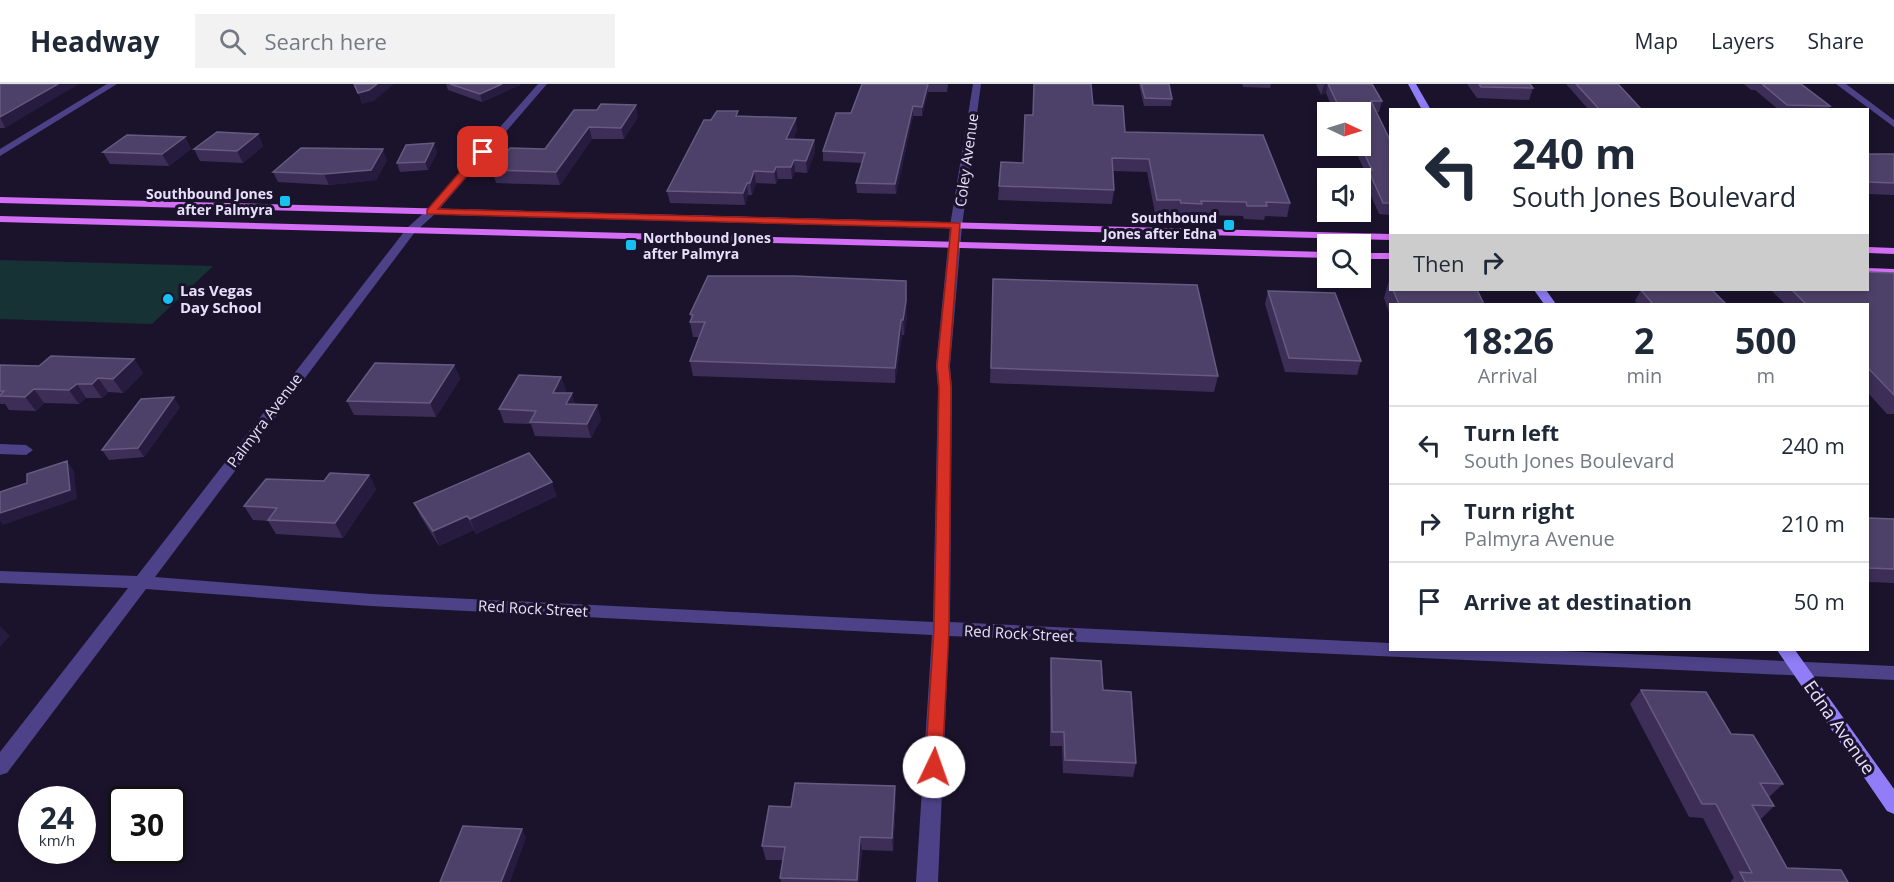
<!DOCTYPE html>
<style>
:root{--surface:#fff;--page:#f2f2f3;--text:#1f2937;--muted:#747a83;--line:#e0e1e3}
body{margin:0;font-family:"Open Sans",sans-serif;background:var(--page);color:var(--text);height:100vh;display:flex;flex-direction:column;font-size:22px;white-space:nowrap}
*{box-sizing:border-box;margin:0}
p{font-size:20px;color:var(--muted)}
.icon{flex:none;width:33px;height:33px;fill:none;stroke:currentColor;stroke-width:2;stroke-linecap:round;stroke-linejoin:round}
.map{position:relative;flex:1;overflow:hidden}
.details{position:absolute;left:1389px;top:219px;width:480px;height:348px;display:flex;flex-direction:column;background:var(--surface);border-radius:0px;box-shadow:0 3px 9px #0003}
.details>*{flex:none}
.top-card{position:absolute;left:1389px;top:24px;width:480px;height:183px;border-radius:0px;box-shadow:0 3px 9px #0003;background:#fff;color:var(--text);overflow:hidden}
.needle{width:39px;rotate:94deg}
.controls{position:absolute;left:1317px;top:18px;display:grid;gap:12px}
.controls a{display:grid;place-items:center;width:54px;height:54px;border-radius:0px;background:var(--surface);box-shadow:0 3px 9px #0003;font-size:30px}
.speed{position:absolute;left:18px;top:702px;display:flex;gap:12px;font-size:30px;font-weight:700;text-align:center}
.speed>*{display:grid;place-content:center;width:78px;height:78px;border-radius:50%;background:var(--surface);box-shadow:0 3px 9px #0003;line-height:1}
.speed small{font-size:15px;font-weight:400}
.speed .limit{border:3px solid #111;border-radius:9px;background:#fff;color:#111}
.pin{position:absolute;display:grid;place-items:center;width:51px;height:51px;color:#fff;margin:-26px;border-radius:12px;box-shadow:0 3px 9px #0006}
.me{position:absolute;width:66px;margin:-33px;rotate:3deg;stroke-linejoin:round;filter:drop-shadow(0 0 4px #0008)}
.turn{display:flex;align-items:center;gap:21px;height:126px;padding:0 24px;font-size:27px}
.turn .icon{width:78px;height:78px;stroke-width:2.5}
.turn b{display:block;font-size:42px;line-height:51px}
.then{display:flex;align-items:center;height:57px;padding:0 24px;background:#0003;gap:12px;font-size:22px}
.eta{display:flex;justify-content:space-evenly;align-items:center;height:102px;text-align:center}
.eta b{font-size:36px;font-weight:700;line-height:42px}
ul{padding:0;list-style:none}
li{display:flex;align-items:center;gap:18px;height:78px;padding:0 24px;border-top:2px solid var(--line)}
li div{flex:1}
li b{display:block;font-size:22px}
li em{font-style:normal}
header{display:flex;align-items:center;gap:36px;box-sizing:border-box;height:84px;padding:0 30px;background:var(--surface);border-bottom:2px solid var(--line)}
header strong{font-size:28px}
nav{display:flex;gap:33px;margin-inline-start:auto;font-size:21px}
.search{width:420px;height:54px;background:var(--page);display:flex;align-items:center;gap:15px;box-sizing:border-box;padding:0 21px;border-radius:0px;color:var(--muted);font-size:22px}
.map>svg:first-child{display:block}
.green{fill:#173235}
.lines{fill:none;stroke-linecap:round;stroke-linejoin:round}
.street{fill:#4d4287;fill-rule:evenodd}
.secondary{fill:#907df7;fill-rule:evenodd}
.primary{fill:#d56ef6;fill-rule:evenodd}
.wall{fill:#3c2e57}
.shaded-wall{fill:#271b3f}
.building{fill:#4e4169;stroke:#665a80;stroke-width:1.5}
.route{fill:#d93025;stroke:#8d1f18;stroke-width:1.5}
.poi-dot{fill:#18c0f1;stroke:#1b132c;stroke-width:2}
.labels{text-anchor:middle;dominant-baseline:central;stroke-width:6;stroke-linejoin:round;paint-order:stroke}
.far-poi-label{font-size:14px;font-weight:bold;fill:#e7e0fd;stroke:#1b132c;text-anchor:end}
.street-label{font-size:15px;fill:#e7e0fd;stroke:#1b132c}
.poi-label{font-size:15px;font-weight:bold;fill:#e7e0fd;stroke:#1b132c;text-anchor:start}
.near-street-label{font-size:18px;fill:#e7e0fd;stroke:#1b132c}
</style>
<header>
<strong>Headway</strong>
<div class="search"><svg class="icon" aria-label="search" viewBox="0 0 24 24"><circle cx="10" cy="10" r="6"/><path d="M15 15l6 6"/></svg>Search here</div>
<nav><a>Map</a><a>Layers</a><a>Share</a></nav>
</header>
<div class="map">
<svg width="1894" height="798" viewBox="0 0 1894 798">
<rect width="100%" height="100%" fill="#1b132c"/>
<path class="green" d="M0 176 213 182 152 240 0 235Z"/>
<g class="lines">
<path class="street" d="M107 0H117L0 72V65Z
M538 0H547L435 130 415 148 155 493 371 510 933 538 938 304 936 282 950 142 973 0H981L962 142 950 282 952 304 950 538 1390 559V566H1540L1894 582V596L949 552 938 798H916L932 551 371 522 146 505 7 689 0 691V668L128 504 0 499V487L137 492 407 144 427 126Z
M1836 0H1846L1894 36V43Z
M0 360 26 361 33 366 26 371 0 370Z"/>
<path class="secondary" d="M1408 0H1416L1431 26H1422Z
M1534 206H1546L1556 220H1544Z
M1777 566H1795L1894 705V730L1887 727Z"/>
<path class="primary" d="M0 113 1390 150V156L0 119Z
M0 132 1328 168V174L0 138Z
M1868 163 1894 164V170L1868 169Z
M1360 169H1390V175H1360Z
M1868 184 1894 185V193L1868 191Z"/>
</g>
<path class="wall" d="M0 0 5 44H0Z
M446 0H520V1L482 18 448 6Z
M862 0H948L947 8H928L922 32H913L896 110 857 109 856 99 862 79 823 77V67L851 29Z
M1139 0H1169L1172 15 1171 22H1144Z
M1242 0H1271L1270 4 1243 3Z
M1316 0H1372L1382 17 1379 28H1376L1390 56V131L1379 130 1364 96 1366 90 1353 62H1360V28H1334L1326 9 1321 11Z
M1467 0H1530L1533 4 1529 16 1477 14Z
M1566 0H1618L1642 26H1589Z
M1744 0H1801L1830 22 1829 26H1779L1755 6H1751Z
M1093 21 1125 48 1290 119 1287 133 1265 132 1264 136 1244 135 1243 132 1200 131V134L1178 133V130L1155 129 1147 88 1113 87 1114 106 1112 120 998 116 1001 78 1023 79 1033 31Z
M574 26 638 33 624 55H592L560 101 496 99 492 86 545 65Z
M739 32 797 46 793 55 814 56 815 68 807 89 795 88 792 95H778L776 100 756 99 752 111H748L745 121 670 119 667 107Z
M258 50 263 62 243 79 200 77 194 65Z
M185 53 191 65 169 82 110 80 103 68Z
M437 68 428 86 400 88 397 79Z
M1868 70H1894V111L1868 110Z
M387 76 376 96 329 101 278 98 273 88Z
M1894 189V330H1887L1868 309V220H1785L1771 206H1868Z
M993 195 1218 292 1214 308 990 299Z
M1389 197H1390V206H1477L1484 220H1390V231L1384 214Z
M1641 206H1712L1726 220H1638L1635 217Z
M1268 207 1361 277 1357 291 1285 288 1265 220Z
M690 230 907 232 904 251H902L895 299 693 292 690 277 699 253H693L690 238 691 235Z
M134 275 143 289 123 309 108 308 102 314H86L79 320 44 319 36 327 9 326 5 320H0V281L39 282Z
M454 281 460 295 436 333 354 331 347 317Z
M561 293 566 307 565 309 575 320 601 335 591 354 535 352 531 340 504 339 499 325Z
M180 323 144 373 109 376 102 366Z
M369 391 376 405 343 454 276 450 268 437 253 436 244 422 324 397Z
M557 412 476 450 474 446 439 462 421 433 414 419Z
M1868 434 1894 435V499L1868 498Z
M1051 574 1103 606 1136 679 1133 693 1063 689 1062 662H1050V588Z
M1641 606 1731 650 1783 700 1769 713 1774 722 1760 736 1787 784 1848 798H1730L1734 794 1703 734 1689 733 1630 620Z
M896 715 893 767 862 766 859 798H781L780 794 783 776H766L762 762 791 723Z"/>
<path class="shaded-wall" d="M58 0H79L5 44 0 33Z
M377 0H394L374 17 362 20 358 9Z
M502 0H520V1L482 18 480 10Z
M928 0V8L922 32V23Z
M1326 0H1328L1326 9 1321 11 1324 1Z
M636 21 638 33 624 55 621 44Z
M913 22V32L896 110 895 100Z
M796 34 797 46 788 67 786 55Z
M589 43 592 55 560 101 556 88Z
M258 50 263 62 243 79 237 67Z
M185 53 191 65 169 82 162 70Z
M814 56 815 68 807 89 806 77Z
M434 59 437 68 428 86 425 78Z
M383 65 387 76 376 96 329 101 324 90Z
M794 76 795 88 792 95 791 83Z
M776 83 778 95 776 100 774 88Z
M754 87 756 99 752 111 750 99Z
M747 99 748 111 745 121 743 109Z
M906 197 907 232 904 251 903 236Z
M901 236 902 251 895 299V284Z
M134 275 143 289 123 309 113 295Z
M454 281 460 295 436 333 430 319Z
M561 293 566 307 558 322 553 309Z
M98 294 108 308 102 314 92 300Z
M77 300 86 314 79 320 69 306Z
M34 305 44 319 36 327 25 313Z
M572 309 576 323 566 320Z
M174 313 180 323 144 373 138 364Z
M597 321 601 335 591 354 587 340Z
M67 377 74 387 77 415 3 441 0 437V429Z
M369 391 376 405 343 454 335 439Z
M552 398 557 412 476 450 470 435Z
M467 432 474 446 439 462 433 447Z
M0 542 10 552 0 563Z
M895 702 896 715 893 767 892 754Z
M522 745 526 754 510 798H501Z
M860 753 862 766 859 798H857Z"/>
<path class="building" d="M0 0H58L0 33Z
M354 0H377L369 6 358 9Z
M450 0H502L480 10Z
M862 0H928L922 23 913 22 895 100 856 99 865 69 823 67 836 29H851Z
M1034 0H1091L1093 21 1123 22 1125 48 1263 51 1290 119 1266 118 1267 122H1247L1246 118 1201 117 1202 120 1181 119 1180 116H1157L1149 75 1112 74 1114 106 999 102 1001 78 1023 79 1025 31H1033Z
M1141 0H1169L1172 15 1145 14Z
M1328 0H1372L1382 17H1371L1390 56V119H1383L1368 85 1372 86 1360 60V28H1346L1345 25H1340Z
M1479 0H1530L1533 4 1481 3Z
M1576 0H1618L1642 26H1600Z
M1762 0H1801L1830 22 1787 21Z
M601 20 636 21 621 44 589 43 556 88 492 86 510 64 545 65 574 26H597Z
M717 27H738L736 32 796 34 786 55 814 56 806 77 794 76 791 83H776L774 88 754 87 750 99H747L743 109 667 107 704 36H711Z
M217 48 258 50 237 67 194 65Z
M127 51 185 53 162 70 103 68Z
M434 59 425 78 397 79 406 61Z
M301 64 383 65 371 86 324 90 273 88Z
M1868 70H1894V99L1868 98Z
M1868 188 1894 189V311L1868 284V220H1806L1792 206H1868Z
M708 192H795L906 197V217L903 236H901L895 284 690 277 705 238H690L693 231 690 230Z
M993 195 1197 201 1218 292 991 284Z
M1393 206H1477L1484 220H1399Z
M1641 206H1712L1726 220H1653Z
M1268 207 1335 209 1361 277 1289 274Z
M51 272 134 275 113 295 98 294 92 300H77L69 306 34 305 25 313 0 312V311L4 307H0V281L39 282Z
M375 279 454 281 430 319 347 317Z
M519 291 561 293 553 309H572L566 320 597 321 587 340 530 338 536 327 499 325Z
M174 313 138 364 102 366 141 315Z
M529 369 552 398 470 435 467 432 433 447 414 419Z
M67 377 70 406 0 429V408L27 399V390Z
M330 389 369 391 335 439 268 436 277 424 244 422 266 395 324 397Z
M1868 434 1894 435V485L1868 484Z
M1051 574 1101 577 1103 606 1131 608 1136 679 1065 676 1064 648H1052Z
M1641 606 1706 608 1731 650 1753 651 1783 700 1760 699 1774 722 1752 721 1787 784 1841 786 1848 798H1745L1740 788 1752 789 1716 720H1702Z
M795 699 895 702 892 754 860 753 857 796 780 794 785 763 762 762 769 722 791 723Z
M463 742 522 745 501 798H440Z"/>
<path class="route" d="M483 65 486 66V70L438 125 960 139 949 282 951 304 949 545 942 683 940 689 934 691 927 689 925 683 934 545 939 304 937 282 951 144 427 130V126L479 66Z"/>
<g class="poi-dot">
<rect x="279" y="111" width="12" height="12" rx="3"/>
<rect x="1223" y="135" width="12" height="12" rx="3"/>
<rect x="625" y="155" width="12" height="12" rx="3"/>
<circle cx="168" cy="215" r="6"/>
</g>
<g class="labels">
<g class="far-poi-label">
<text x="273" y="109">Southbound Jones<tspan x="273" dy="16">after Palmyra</tspan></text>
<text x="1217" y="133">Southbound<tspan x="1217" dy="16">Jones after Edna</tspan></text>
<text x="643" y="153" text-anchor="start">Northbound Jones<tspan x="643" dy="16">after Palmyra</tspan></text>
</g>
<g class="street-label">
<text transform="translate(966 76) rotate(-82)">Coley Avenue</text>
<text transform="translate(264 336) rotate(-53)">Palmyra Avenue</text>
<text transform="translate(533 524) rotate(3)">Red Rock Street</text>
<text transform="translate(1019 549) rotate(3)">Red Rock Street</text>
</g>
<g class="poi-label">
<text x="180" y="206">Las Vegas<tspan x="180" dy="17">Day School</tspan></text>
</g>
<g class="near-street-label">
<text transform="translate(1840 643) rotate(55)">Edna Avenue</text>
</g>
</g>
</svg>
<div class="controls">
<a><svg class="needle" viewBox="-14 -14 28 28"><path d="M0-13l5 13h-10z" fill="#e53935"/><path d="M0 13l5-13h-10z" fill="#747a83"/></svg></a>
<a><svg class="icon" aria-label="sound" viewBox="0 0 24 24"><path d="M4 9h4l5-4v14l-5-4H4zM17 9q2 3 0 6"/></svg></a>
<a><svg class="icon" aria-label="search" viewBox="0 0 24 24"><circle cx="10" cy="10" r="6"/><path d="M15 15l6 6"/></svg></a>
</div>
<div class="speed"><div>24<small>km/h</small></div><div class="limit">30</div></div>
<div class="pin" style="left:483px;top:68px;background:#d93025"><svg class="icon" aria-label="arrive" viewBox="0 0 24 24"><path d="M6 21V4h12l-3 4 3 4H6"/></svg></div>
<svg class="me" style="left:934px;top:683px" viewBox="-20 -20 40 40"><circle r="19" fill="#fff"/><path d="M0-13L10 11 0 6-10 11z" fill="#d93025"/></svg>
<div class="top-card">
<div class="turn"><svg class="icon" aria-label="left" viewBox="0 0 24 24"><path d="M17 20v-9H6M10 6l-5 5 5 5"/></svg><div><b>240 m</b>South Jones Boulevard</div></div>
<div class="then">Then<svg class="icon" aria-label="right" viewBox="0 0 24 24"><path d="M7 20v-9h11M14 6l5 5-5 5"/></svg></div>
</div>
<section class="details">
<div class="eta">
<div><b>18:26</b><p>Arrival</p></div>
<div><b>2</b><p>min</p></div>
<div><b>500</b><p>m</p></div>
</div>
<ul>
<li><svg class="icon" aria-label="left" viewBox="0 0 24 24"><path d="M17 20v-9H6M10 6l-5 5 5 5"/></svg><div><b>Turn left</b><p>South Jones Boulevard</p></div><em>240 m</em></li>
<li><svg class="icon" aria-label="right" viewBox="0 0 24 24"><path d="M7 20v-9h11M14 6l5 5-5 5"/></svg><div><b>Turn right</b><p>Palmyra Avenue</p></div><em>210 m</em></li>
<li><svg class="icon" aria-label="arrive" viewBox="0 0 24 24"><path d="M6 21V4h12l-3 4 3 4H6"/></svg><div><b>Arrive at destination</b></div><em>50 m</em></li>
</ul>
</section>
</div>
